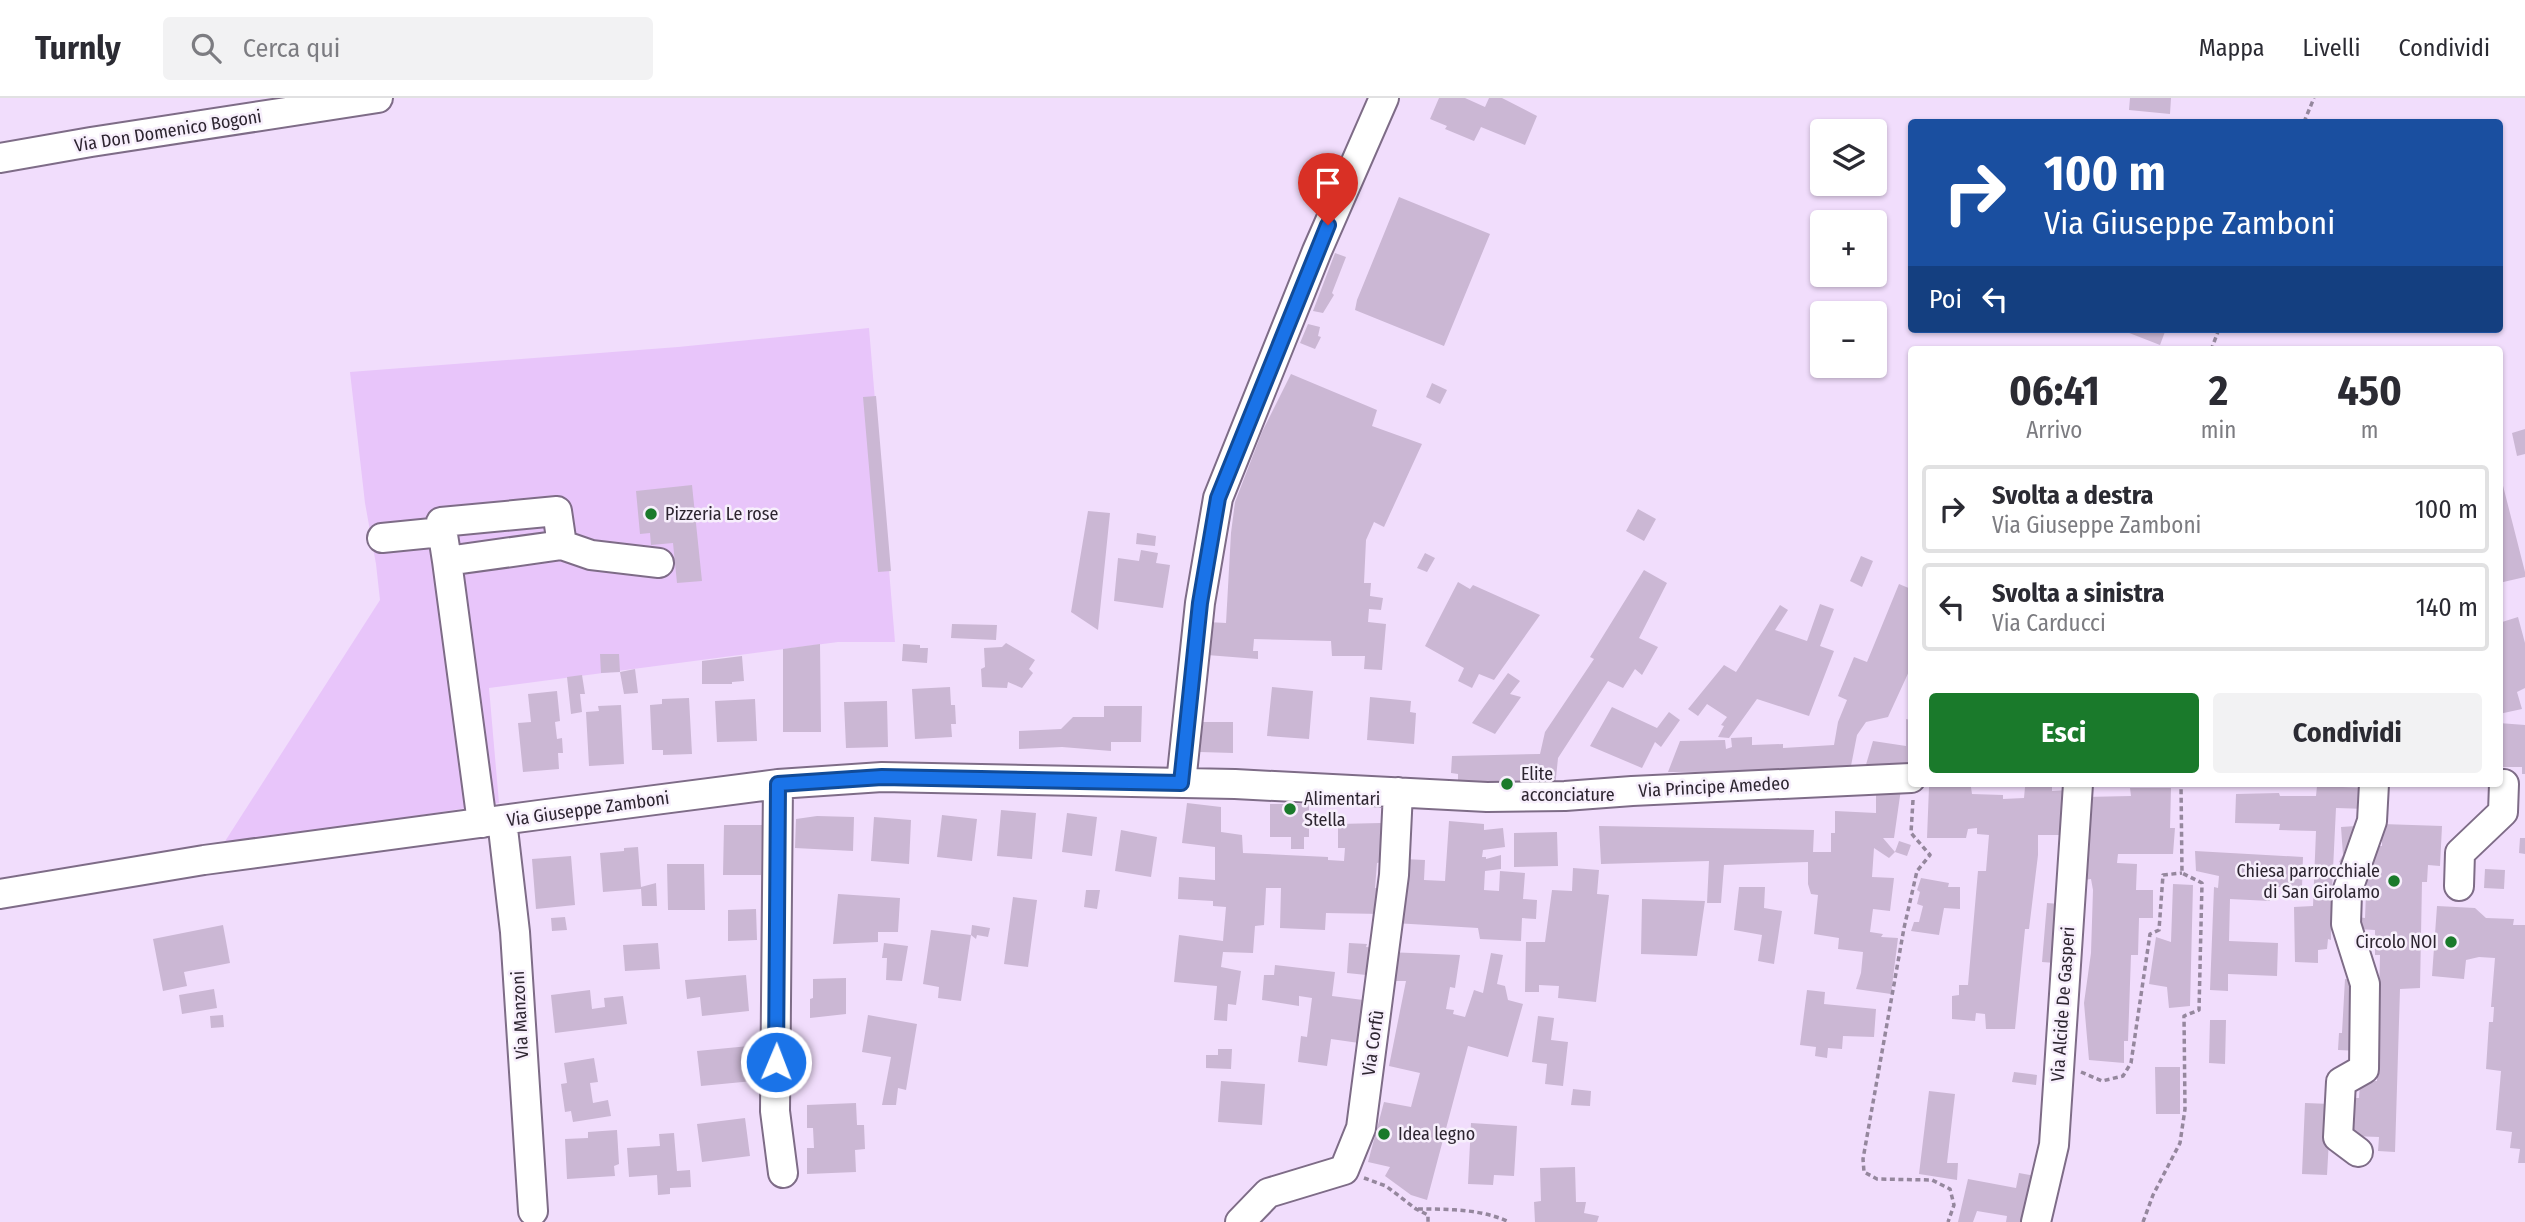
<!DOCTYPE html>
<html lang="it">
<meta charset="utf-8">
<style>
:root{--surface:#fff;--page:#f2f2f3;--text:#2b2b33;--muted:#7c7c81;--line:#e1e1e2;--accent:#1a7a2b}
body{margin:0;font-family:"Fira Sans Condensed",sans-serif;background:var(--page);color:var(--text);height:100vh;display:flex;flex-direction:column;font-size:26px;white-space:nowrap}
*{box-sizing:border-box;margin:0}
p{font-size:23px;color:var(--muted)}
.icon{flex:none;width:38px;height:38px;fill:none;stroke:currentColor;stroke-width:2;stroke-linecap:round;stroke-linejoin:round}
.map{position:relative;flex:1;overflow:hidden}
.drawer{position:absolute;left:1908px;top:248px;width:595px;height:441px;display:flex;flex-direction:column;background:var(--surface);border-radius:7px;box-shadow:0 2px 5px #0004}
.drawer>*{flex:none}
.hud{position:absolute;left:1908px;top:21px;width:595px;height:214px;border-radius:7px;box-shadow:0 2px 5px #0004;background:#1a4fa0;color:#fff;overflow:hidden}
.fabs{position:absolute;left:1810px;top:21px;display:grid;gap:14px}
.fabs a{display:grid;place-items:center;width:77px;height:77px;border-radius:7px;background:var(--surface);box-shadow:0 2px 5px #0004;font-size:35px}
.pin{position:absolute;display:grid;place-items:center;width:60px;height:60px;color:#fff;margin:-72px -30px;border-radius:50% 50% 50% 0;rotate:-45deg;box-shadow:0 0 7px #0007}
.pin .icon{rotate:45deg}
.me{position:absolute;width:77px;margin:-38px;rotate:1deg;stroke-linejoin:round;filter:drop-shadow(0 0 5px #0008)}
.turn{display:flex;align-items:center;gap:24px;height:147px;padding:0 21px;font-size:32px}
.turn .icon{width:91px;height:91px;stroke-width:2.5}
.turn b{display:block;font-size:49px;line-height:60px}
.then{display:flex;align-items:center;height:66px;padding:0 21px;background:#0003;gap:14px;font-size:26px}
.eta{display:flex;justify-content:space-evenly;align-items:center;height:119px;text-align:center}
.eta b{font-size:42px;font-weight:700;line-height:49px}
.button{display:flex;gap:14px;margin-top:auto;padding:14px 21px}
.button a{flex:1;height:80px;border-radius:7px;background:var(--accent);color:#fff;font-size:28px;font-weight:700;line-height:80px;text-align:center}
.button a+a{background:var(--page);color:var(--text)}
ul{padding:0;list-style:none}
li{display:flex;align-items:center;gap:21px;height:88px;margin:0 14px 10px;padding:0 7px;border:4px solid var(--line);border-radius:7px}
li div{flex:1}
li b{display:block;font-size:26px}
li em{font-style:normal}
header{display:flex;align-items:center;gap:42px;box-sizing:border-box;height:98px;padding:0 35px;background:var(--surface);border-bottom:2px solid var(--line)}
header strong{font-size:33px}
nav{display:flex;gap:38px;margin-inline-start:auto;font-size:24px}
.search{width:490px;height:63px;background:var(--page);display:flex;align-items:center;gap:18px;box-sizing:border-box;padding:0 24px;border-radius:7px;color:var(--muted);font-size:26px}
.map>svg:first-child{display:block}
.green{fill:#e8c5fa}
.building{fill:#cbb7d4}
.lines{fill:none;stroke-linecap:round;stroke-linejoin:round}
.minor-casing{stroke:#7e6c87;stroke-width:32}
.path{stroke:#95879d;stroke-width:3.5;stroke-dasharray:5 3.5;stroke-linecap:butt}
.minor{stroke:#fff;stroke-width:28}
.route-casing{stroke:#114b97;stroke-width:18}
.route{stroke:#1a73e8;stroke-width:12}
.poi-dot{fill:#1a7a2b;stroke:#f7effc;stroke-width:2.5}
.labels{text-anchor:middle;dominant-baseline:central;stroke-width:5;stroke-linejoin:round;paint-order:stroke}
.street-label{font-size:18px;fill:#2d2530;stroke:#f7effc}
.poi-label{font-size:18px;fill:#2d2530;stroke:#f7effc;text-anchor:start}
</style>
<header>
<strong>Turnly</strong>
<div class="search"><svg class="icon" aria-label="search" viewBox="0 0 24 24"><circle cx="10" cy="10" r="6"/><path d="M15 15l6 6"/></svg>Cerca qui</div>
<nav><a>Mappa</a><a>Livelli</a><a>Condividi</a></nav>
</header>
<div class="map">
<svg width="2525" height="1124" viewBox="0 0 2525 1124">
<rect width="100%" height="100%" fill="#f1ddfc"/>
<path class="green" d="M869 230 895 544H838L489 590 499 705 222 748 380 502 376 466 365 405 350 274 678 249Z"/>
<path class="building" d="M1439 0H1465L1485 9 1489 0H1502L1537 18 1525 47 1481 29 1474 43 1445 31 1447 28 1430 21Z
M2130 0H2171L2170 16 2129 12Z
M1399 99 1490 136 1444 248 1355 212 1357 202Z
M1335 155 1346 159 1332 195 1334 197 1323 215 1313 213Z
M1308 226 1320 229 1318 238 1321 239 1315 251 1300 245Z
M2119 231H2166L2160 247Z
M1291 276 1377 312 1372 328 1422 346 1384 429 1374 424 1366 442 1364 485H1371L1370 498 1383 500 1381 512 1369 511 1368 524 1386 526 1382 572 1364 571 1365 558H1332L1331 543 1254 541 1253 553H1258V561L1207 557 1208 524 1226 525 1231 435 1235 404 1262 334Z
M1432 285 1447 292 1440 306 1426 299Z
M876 298 891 473 878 474 863 299Z
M2525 331V356L2517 358 2512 335Z
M2499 372 2525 474V479L2499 485Z
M692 387 702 483 677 485 673 445 651 447 650 435 640 436 636 393Z
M1638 411 1656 421 1644 443 1626 433Z
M1088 413 1110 415 1098 532 1071 514Z
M1137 435 1156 438 1155 448 1136 446Z
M1141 452 1158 455 1156 465 1170 467 1163 510 1114 503 1118 460 1139 463Z
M1425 455 1435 460 1427 474 1417 470Z
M1861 458 1873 463 1862 489 1850 483Z
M1644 472 1667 485 1639 540 1658 549 1642 577 1635 571 1623 590 1608 583 1558 660 1555 690H1458V676L1451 675 1452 658 1540 656 1545 634 1594 561 1590 559Z
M1458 484 1470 491 1473 487 1540 517 1494 582 1479 576 1472 590 1458 583 1464 570 1425 548Z
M1899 486 1911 491V569L1888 619 1866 624 1857 637 1850 673 1668 674 1680 643 1725 642 1726 651 1732 649 1731 640 1752 639V647L1783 646V650L1834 647 1838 624 1847 602 1838 598 1854 559 1867 564Z
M1820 506 1834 511 1820 548 1834 553 1809 618 1757 601 1729 640 1718 639 1724 628 1721 627 1727 619 1707 606 1698 618 1688 611 1724 567 1736 574 1780 507 1788 512 1775 532 1807 543Z
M2518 519 2525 545V590L2517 594 2522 611 2499 616V525Z
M952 526 997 527 996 542 951 540Z
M1006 545 1035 562 1029 571 1033 575 1022 590 1008 584 1007 590 982 589 981 571 985 569 984 550 1002 549Z
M820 546 821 634H783V551Z
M903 546 920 547V550H928L927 565 902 563Z
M600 556H619L620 574 635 571 638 595 624 596 620 574 601 575Z
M742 558 744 583 732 584V586H702V563Z
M1508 575 1520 583 1510 596 1521 599 1495 636 1472 625Z
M582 577 585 596H580L582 614 571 616 567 579Z
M950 589 951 607H955L956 626H951L952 639 915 641 912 591Z
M1272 589 1313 593 1309 641 1267 638Z
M557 593 560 623 555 624 557 641 562 640 563 655H558L559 671 523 674 518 625 531 624 528 596Z
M1370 599 1411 603 1410 614 1416 615 1414 646 1367 642Z
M689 600 692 656 663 657V652H652L650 607 662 606V601Z
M755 601 757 643 717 644 715 603Z
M887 603 888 649 846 650 844 604Z
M621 607 624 666 589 668 586 614 599 613 598 608Z
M1104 608H1142L1141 644H1111V653L1062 649 1019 651V633L1061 631 1073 619H1104Z
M1612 609 1657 630 1669 614 1680 622 1661 649 1655 644 1642 670 1590 648Z
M1906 621 1911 622V673L1865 670 1873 643 1906 648Z
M1200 624H1233V655L1200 654Z
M2499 625 2525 627V676H2522V669H2499Z
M2317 688 2368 690 2367 711 2336 710 2332 792H2338L2337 825 2331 824V842L2328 841 2327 851 2318 852V865L2295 864 2294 809 2313 808 2316 733 2279 732 2280 726 2235 725 2236 696 2279 695 2280 698H2316Z
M1929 689H1971L1972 696 2003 697V701L2024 700 2025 689H2052V693L2069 692 2067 737H2038V757L2029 831H2025L2015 931H1986L1985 916 1976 915 1975 923 1952 921V898L1959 897V887H1968L1978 773H1986L1989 737 1977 736V730L1968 731 1966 740H1927Z
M2130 690H2171L2170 730H2175L2173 756H2118L2117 765 2137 766 2136 792H2153V820H2139L2138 857H2131L2128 943H2124V965L2089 962 2084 905 2091 855 2093 792 2091 781 2083 782 2085 699 2131 698Z
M1876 691H1901L1894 740H1883L1895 754 1889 760 1874 750 1872 779 1894 780 1890 813 1873 811 1870 834 1883 836 1881 839 1898 840 1891 896 1856 891 1861 875 1863 854 1838 851 1839 840 1814 836 1818 797 1811 796 1808 786V764L1724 767 1721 805H1707L1709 763 1601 766 1599 728 1814 732 1813 754H1831V735H1835V713L1876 715Z
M1187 705 1221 709V734L1242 737 1243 755 1328 759V762L1344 763 1345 750H1338V726L1381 725 1382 764 1377 765 1375 790H1386L1382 816 1326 815 1325 832 1280 830 1281 790H1266L1264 827 1255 828 1253 855 1223 854 1221 869 1241 873 1236 907 1228 906 1227 923 1214 922 1217 888 1174 884 1179 837 1223 843 1226 809 1213 808V803L1178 801 1179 779 1215 782V749L1182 745Z
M1270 706H1309V739H1304V751H1291V739H1270Z
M1001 712 1036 715 1032 761 997 758Z
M1067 715 1097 719 1092 758 1062 754Z
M942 717 977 721 972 763 937 759Z
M817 718 854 719 853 753 795 750 796 721Z
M874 719 911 722 909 766 871 763Z
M1449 723 1484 726V732L1503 730 1505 749 1483 752 1482 759H1486V761L1501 757V771L1485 773 1484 792 1499 793 1500 773 1525 775 1523 801 1537 802 1536 821 1522 820 1521 843 1480 841 1478 830 1394 825 1403 761 1425 762 1424 782 1445 783Z
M2382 726 2442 728 2440 768 2428 767 2427 784H2422L2420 890 2400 891 2395 1054 2378 1053 2379 1039 2351 1038 2348 1000H2359L2360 983H2377L2380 857H2375V832L2358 831V819L2365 820 2368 748H2382Z
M724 727H762L761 777H723Z
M2356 728 2349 768 2339 764 2343 757 2341 729Z
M1121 732 1157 739 1151 779 1115 773Z
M1557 734 1558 768 1514 769V735Z
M2520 740H2525V756L2519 755Z
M1899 743 1911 747 1907 758 1895 754Z
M638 749 641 789 656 785 657 808H642L641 791 603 794 600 755 624 753V750Z
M2195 753 2303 759 2302 789H2272L2270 803 2230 801 2229 843 2278 845 2277 878 2228 876V893L2210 892 2214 789 2218 790 2219 778 2196 773Z
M571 758 575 807 536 811 532 761Z
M667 766H704L705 812H668Z
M1573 770 1599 772 1597 796 1609 797 1596 904 1558 900 1559 888 1539 887V894H1525L1526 844H1545L1552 792 1572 793Z
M2485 771 2505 772 2504 791 2484 790Z
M1921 780 1949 785 1948 789H1960V811L1944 810 1939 837 1911 833 1914 824H1919L1923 808 1917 806 1920 794 1917 792Z
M2173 786 2193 787 2190 908 2169 910 2167 889 2149 886 2156 839 2171 844Z
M1739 789H1765L1764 810 1782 813 1774 866 1758 863 1762 837 1734 832Z
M1086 792H1100L1097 811 1084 809Z
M838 796 900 800 898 834H878V844L833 846Z
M1013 799 1037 802 1028 869 1004 866Z
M1642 801 1705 803 1697 858 1641 856Z
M2047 805 2060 806 2055 865 2042 864Z
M2437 808 2475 810 2486 820 2514 821 2513 827H2525V1065H2518L2520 1051 2510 1050 2512 1034 2496 1032 2501 973 2486 971 2489 924H2493L2494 909H2491L2495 860 2479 859 2466 862 2464 881 2432 878Z
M756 811 757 842 728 843V812Z
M565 819 567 832 552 833 551 820Z
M223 827 230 865 184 874 187 888 163 893 153 841Z
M972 827 990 830 988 839 977 837 976 841 971 837Z
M931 832 971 837 961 903 938 900 939 889 923 886Z
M658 845 660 871 625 873 623 847Z
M884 845 908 848 902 883 886 882 887 860H882Z
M1349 845 1367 846 1366 849 1378 850 1376 878 1347 875Z
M1387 854 1460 857 1455 890 1450 889 1446 911 1454 912 1453 916 1465 919 1474 892 1483 895 1491 855 1503 857 1497 886 1505 888 1508 902 1523 906 1508 959 1468 948 1427 1102 1411 1097 1385 1078 1390 1069 1368 1064 1384 1004 1411 1009 1420 975 1389 968 1406 883H1386Z
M1275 867 1335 874 1332 898 1371 903 1366 946 1331 941 1327 968 1298 964 1301 938 1307 939 1312 900 1299 898V908L1262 902 1264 877H1274Z
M746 877 749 913 702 918 700 899 687 901 685 882Z
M846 880V916L810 920V901L813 900V881Z
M2345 881 2358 882 2360 953 2338 952 2339 935H2342Z
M214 891 217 910 182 916 179 897Z
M590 892 592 911 605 909 604 900 623 898 627 926 555 935 551 897Z
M1807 892 1825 894 1824 906 1876 911 1874 939 1843 938 1842 951 1828 950 1827 960 1815 958 1816 949 1800 947Z
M223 917 224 929 211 930 210 918Z
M868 917 917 926 906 992 898 990 896 1007H882L891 959 862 954Z
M1538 918 1554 920 1551 942 1568 944 1563 988 1545 986 1547 966 1532 964Z
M2210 922H2226L2225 966 2209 965Z
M749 948 753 983 701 988 697 953Z
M1218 951H1232L1231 971 1206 970V957H1218Z
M594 960 598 984 590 985 593 1005 608 1002 611 1018 573 1024 571 1013 565 1014 561 986 567 985 564 965Z
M2155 969H2180V1016H2156Z
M2014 974 2037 977 2036 987 2012 984Z
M1221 983 1265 986 1262 1027 1218 1024Z
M1573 991 1591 993 1590 1008 1571 1007Z
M1929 993 1955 996 1947 1065H1958L1957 1082 1919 1076Z
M856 1005 857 1027H864L865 1051 855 1052 856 1074 807 1076V1050H814L813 1030H807V1007Z
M2305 1005 2331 1006 2327 1077 2302 1076Z
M745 1020 750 1058 702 1064 697 1026Z
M1471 1025 1517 1028 1514 1078 1494 1077 1493 1087 1468 1086Z
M617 1032 619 1066 614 1068 615 1078 567 1081 565 1041 588 1040V1034Z
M674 1035 677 1073 690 1072 691 1089 670 1090V1096L658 1097 657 1077 629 1079 627 1050 660 1048 659 1036Z
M1575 1069 1576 1104H1586L1584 1115 1599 1118 1597 1124H1535L1534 1104 1541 1103 1540 1070Z
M2019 1075 2036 1078 2027 1124H2006L2007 1118 1977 1113 1973 1124H1958L1968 1081 2016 1090Z"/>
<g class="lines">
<g class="minor-casing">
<path id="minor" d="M0 60 91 44 378 0
M382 440 442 434
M562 447 591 457 659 465
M447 463 441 424 557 413 562 447 447 463 482 725
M1181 685 1200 505 1218 400 1317 153 1384 0
M778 686 775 1013 783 1075
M502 722 515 834 533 1113
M2459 788 2460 755 2503 714 2504 686
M0 796 204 762 539 717 778 686 882 679 1235 686 1487 699 1565 698 1632 693 1911 680
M2358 1054 2338 1039 2341 984 2364 971 2365 886 2346 826 2347 794 2372 723 2374 686
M1240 1124 1268 1095 1344 1072 1361 1030 1394 777 1398 694
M2036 1124 2054 1047 2078 686"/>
</g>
<path class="path" d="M2304 24 2314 0
M2211 252 2219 231
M1913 702 1911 735 1930 757 1917 773 1904 830 1863 1061 1864 1074 1877 1081 1932 1082 1950 1091 1954 1107 1948 1124
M2081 974 2102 983 2123 978 2131 965 2150 836 2159 832 2163 777 2182 775
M1364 1080 1386 1088 1416 1111 1428 1117V1124
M1418 1111C1448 1111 1482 1111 1509 1124
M2143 1124 2153 1097 2180 1045 2185 1011 2184 918 2199 912 2202 785 2182 775 2181 686"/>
<use href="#minor" class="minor"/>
</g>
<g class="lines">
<g class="route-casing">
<path id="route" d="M776 964 778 686 882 679 1181 685 1200 505 1218 400 1328 127"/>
</g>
<use href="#route" class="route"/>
</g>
<g class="poi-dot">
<circle cx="651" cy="416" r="7"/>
<circle cx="1507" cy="686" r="7"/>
<circle cx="1290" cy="711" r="7"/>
<circle cx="2394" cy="783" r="7"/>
<circle cx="2451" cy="844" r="7"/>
<circle cx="1384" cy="1036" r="7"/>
</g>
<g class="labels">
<g class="street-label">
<text transform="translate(168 33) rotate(-9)">Via Don Domenico Bogoni</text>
<text transform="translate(1714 689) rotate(-3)">Via Principe Amedeo</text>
<text transform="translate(588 711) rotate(-8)">Via Giuseppe Zamboni</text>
<text transform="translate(2063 906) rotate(-86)">Via Alcide De Gasperi</text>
<text transform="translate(520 917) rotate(-93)">Via Manzoni</text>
<text transform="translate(1373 945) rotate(-82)">Via Corfù</text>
</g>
<g class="poi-label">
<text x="665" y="416">Pizzeria Le rose</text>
<text x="1521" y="676">Elite<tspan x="1521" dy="21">acconciature</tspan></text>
<text x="1304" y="701">Alimentari<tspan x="1304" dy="21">Stella</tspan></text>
<text x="2380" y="773" text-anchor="end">Chiesa parrocchiale<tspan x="2380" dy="21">di San Girolamo</tspan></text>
<text x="2437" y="844" text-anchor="end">Circolo NOI</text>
<text x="1398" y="1036">Idea legno</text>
</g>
</g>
</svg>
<div class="fabs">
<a><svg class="icon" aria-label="layers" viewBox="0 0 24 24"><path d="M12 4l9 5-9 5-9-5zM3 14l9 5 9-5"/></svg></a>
<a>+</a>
<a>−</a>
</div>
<div class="pin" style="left:1328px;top:127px;background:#d93025"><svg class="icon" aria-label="arrive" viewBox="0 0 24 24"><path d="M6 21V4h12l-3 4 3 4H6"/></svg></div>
<svg class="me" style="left:776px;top:964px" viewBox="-20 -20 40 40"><circle r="17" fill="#1a73e8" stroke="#fff" stroke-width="3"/><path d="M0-11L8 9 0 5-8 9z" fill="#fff"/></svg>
<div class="hud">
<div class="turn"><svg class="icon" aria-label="right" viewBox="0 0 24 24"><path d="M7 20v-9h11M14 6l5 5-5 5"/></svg><div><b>100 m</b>Via Giuseppe Zamboni</div></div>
<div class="then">Poi<svg class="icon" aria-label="left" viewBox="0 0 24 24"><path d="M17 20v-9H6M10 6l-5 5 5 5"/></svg></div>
</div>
<section class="drawer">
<div class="eta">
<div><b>06:41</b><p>Arrivo</p></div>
<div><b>2</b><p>min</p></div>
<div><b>450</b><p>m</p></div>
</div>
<ul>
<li><svg class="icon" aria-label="right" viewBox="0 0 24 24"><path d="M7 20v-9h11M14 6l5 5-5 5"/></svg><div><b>Svolta a destra</b><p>Via Giuseppe Zamboni</p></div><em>100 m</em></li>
<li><svg class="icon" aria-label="left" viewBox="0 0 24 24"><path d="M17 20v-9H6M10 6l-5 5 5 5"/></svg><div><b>Svolta a sinistra</b><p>Via Carducci</p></div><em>140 m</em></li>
</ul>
<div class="button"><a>Esci</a><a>Condividi</a></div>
</section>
</div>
